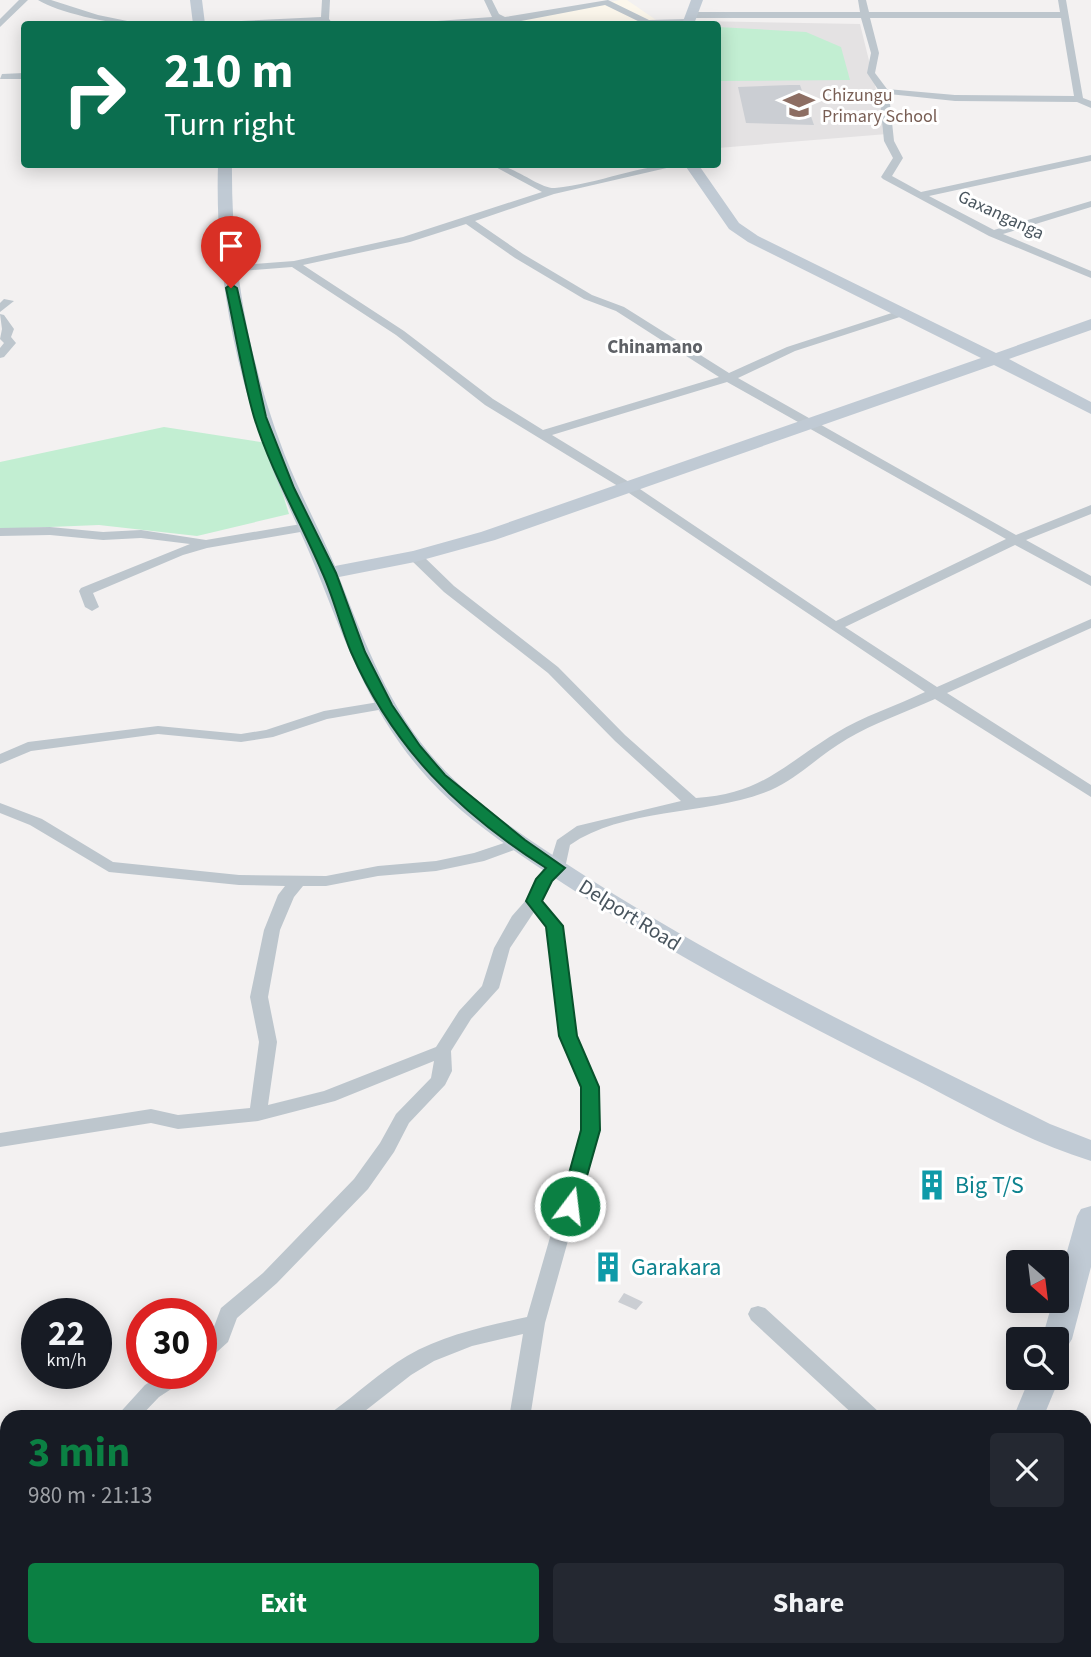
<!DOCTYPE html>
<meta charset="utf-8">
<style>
:root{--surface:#171b24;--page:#242831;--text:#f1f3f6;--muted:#9ea1a6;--accent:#0b8043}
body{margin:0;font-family:"Source Sans 3",sans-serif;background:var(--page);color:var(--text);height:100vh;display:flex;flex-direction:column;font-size:26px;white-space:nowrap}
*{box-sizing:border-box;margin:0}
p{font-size:23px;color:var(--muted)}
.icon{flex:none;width:38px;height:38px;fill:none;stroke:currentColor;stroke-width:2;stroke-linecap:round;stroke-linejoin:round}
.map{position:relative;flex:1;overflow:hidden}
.panel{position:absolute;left:0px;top:1410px;width:1092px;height:247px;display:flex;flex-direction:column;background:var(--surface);border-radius:21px 21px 0 0;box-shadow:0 4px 18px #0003}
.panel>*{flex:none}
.guide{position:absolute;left:21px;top:21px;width:700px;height:147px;border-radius:7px;box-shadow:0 4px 18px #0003;background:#0b6e4f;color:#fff;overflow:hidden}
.needle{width:46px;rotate:152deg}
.controls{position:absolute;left:1006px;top:1250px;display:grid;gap:14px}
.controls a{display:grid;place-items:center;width:63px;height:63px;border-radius:7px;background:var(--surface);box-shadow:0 4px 18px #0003;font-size:35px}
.speed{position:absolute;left:21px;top:1298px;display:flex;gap:14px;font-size:35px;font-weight:700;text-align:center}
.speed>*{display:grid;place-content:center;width:91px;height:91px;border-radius:50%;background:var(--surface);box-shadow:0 4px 18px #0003;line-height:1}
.speed small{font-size:18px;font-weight:400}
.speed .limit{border:10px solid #d22;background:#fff;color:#111}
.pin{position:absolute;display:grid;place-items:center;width:60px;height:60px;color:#fff;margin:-72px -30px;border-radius:50% 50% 50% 0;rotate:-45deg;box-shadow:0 0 7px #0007}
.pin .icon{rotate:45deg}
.me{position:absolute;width:77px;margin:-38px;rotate:15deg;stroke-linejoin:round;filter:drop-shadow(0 0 5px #0008)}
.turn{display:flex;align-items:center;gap:24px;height:147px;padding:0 28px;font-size:32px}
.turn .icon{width:91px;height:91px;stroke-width:2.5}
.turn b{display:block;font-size:49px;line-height:60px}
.round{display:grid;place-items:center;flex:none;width:74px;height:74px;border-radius:7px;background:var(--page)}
.head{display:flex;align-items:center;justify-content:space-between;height:119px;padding:0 28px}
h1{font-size:42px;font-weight:700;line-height:52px;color:var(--accent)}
.cta{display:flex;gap:14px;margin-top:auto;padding:14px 28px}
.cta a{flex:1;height:80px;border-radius:7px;background:var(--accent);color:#fff;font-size:28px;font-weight:700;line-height:80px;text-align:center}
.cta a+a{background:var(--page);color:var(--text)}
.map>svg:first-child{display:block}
.commercial{fill:#fcf7ec}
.education{fill:#e4e2e3}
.green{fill:#c2eed2}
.building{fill:#cbced3}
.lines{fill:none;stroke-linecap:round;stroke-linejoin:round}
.street{fill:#bdc6cd;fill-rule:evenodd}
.secondary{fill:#c0cad4;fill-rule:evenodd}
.route{fill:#0b8043;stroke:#07532c;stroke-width:2}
.labels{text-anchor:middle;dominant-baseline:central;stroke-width:6;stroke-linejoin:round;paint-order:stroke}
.far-education-label{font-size:18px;fill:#785e54;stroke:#fff;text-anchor:start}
.far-street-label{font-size:18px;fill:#49555e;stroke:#fff}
.far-neighbourhood-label{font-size:19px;font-weight:bold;fill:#5e6166;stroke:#fff}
.street-label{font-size:21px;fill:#49555e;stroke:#fff}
.near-culture-label{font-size:24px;fill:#0d838f;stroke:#fff;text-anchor:start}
</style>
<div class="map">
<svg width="1091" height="1657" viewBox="0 0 1091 1657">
<rect width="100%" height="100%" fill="#f3f1f1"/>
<path class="commercial" d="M620 0H627L662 24H515L510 21Z"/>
<path class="education" d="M700 21 860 24 887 134 718 148V24H700Z"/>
<path class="green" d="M718 27 806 32 841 47 850 80 718 81Z
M164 427 267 443 289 514 197 536 99 525 0 529V462Z"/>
<path class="building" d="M790 85H800L814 125 746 123 738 87Z
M611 1257 620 1271 605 1277 595 1262Z
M624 1293 643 1302 636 1310 618 1302Z"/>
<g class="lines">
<path class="street" d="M19 0H28L0 27V19Z
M38 0H51L98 15 142 24C117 26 59 13 38 0Z
M322 0H330L329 19 333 24H325L323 22 237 24 241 21 321 17Z
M484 0H492L499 14 505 17 608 0 649 20 688 19 692 22 688 24H644L605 5 505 24 500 21 433 24 437 21 492 17Z
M858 0H866L869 12H1060L1058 0H1066L1083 98 1091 101V108L1077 102 955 101 889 94 894 141 903 158 892 176 921 192 1091 155V161L929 196 994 230 1091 201V207L1003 234 1091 271V278L989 236 883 179 881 177 893 158 884 141 879 91 867 73 871 53 861 18H693L689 15 693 12H860ZM870 18H1061L1074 96 955 95 887 89 875 73 879 53Z
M24 73V79H0L2 74Z
M490 164C514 164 539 189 555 188 599 184 640 164 684 164L554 194 475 221 523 254 592 295 624 307 729 373 787 347 901 310H909V314L795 351 738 378 1016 535 1091 505V514L1026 540 1091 576V586L1015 545 845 627 937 687 1091 619V628L947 693 1091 785V797L935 699C906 712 874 723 847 739 821 754 798 778 771 790 710 816 624 807 570 845L565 868 552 882 542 901 562 926 577 1036 599 1087V1130L545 1323 530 1418H509L523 1334 472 1346 434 1361 411 1375 356 1418H329L332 1412C357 1394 380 1372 407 1356 443 1335 486 1326 527 1317L581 1130V1087L559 1036 546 927 534 912 510 948 499 988 471 1019 451 1051 452 1071 445 1085 409 1123 394 1152 368 1189 277 1283 237 1318 228 1342 208 1360 201 1362V1342L212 1332 221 1308 263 1273 354 1179 380 1143 396 1114 431 1078 434 1061 335 1101 258 1121 178 1129 151 1123 0 1147V1133L151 1109 178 1115 250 1108 259 1042 250 997 264 930 278 895 285 886 239 885 109 872 30 825 0 813V803L42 819 113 862 239 875 326 876 378 866 436 861 474 853 519 838 525 840 527 843 525 846 484 861 436 871 378 876 326 886H303L294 897 280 930 268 997 277 1042 268 1105 324 1091 436 1047 459 1011 482 986 494 948 512 916 527 899 539 875 549 866 557 840 577 826 681 801 615 741 548 673 444 592 410 559V553H420L454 586 558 667 625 735 696 798C762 794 783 765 836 733 863 716 896 706 925 692L626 491 485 405 396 335 292 267 228 272 223 269 228 266 294 261 403 237 542 192ZM466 224 515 258 584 299 616 311 719 377 543 430 493 399 404 331 303 265 410 242ZM727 382 1006 539 836 621 634 485 552 435Z
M4 299 14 301 0 312V303Z
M0 314 4 315 14 329 11 337 16 343 4 357 0 358V348L4 343 0 339 2 329Z
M307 523 312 524V530L207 548 183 555 93 593 99 607 92 611 85 607 79 591 81 588 190 544 141 538 103 540 50 535 0 536V528L50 527 103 532 141 530 206 540Z
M385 701 392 705 390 708 327 719 273 737 241 742 158 734 31 751 0 764V754L28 742 158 726 241 734 266 730 324 711Z
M758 1306 765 1308 879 1412 882 1418H857L751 1320 748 1314 751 1308Z
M162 1374H188L185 1380 159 1397 139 1418H115L145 1385Z
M249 1650H277L280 1657H252Z
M521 1650H545L546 1657H522Z"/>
<path class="secondary" d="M190 0H202L205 24H193Z
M691 0H703L694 24H682Z
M218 164H232C231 265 248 359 284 453 299 492 319 528 335 566L413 551 481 532 981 358 748 242 729 229 684 164H698L739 223 758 236 996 353 1091 319V330L1009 359 1091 402V414L994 365 495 540 415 562 339 577C365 643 389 709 438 763 481 811 539 846 593 881 739 974 896 1048 1050 1124L1091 1140V1161C1025 1141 964 1104 902 1073 787 1015 673 955 564 884 513 850 458 815 419 768 369 709 345 641 317 571 301 531 281 493 266 453 232 358 215 265 218 164Z
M1091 1206V1267L1072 1339 1067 1347 1057 1351V1339H1042L1053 1300H1057V1287L1077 1216 1081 1209Z
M1057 1371 1060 1377 1043 1418H1013L1030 1377H1057Z
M903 1650H937L934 1657H900Z"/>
</g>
<path class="route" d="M231 284 237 288 266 417 294 488 336 573 365 652 392 705 420 746 445 775 525 840 565 868 552 881 542 901 563 926 577 1036 599 1087 600 1130 577 1211H563L560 1206 581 1130V1087L559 1036 546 927 526 901 536 879 546 868C459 813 393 748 351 652 340 626 334 598 322 572 300 520 271 472 254 417 242 375 235 330 226 288Z"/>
<defs>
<g id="school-bare" transform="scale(2.415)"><path d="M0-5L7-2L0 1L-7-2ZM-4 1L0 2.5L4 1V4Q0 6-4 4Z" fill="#8d6e63" stroke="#fff" stroke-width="2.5" paint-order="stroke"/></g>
<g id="building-bare" transform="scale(2.415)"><path d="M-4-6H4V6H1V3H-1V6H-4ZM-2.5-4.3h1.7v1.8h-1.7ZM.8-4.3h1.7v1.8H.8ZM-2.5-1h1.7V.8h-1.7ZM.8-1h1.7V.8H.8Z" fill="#0f9aa8" stroke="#fff" stroke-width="2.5" paint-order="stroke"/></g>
</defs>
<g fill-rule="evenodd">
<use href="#school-bare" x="799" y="105"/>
<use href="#building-bare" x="932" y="1185"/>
<use href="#building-bare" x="608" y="1267"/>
</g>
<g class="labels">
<g class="far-education-label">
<text x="822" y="95">Chizungu<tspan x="822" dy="21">Primary School</tspan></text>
</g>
<g class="far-street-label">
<text transform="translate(1001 215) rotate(25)">Gaxanganga</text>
</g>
<g class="far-neighbourhood-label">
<text x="655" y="347">Chinamano</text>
</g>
<g class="street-label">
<text transform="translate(630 915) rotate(32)">Delport Road</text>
</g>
<g class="near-culture-label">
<text x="955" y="1185">Big T/S</text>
<text x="631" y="1267">Garakara</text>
</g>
</g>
</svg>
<div class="controls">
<a><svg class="needle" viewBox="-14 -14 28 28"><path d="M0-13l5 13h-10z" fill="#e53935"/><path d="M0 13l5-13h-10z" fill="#9ea1a6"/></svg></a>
<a><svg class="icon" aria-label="search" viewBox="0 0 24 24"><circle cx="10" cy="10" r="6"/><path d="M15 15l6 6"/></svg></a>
</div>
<div class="speed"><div>22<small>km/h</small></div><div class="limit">30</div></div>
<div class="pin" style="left:231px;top:288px;background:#d93025"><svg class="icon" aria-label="arrive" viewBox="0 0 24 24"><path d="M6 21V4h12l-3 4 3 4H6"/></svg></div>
<svg class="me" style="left:570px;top:1206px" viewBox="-20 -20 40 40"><circle r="17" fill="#0b8043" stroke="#fff" stroke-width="3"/><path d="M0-11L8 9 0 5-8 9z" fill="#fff"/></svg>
<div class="guide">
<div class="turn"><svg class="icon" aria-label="right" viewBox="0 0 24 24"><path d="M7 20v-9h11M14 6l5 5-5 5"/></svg><div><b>210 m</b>Turn right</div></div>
</div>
<section class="panel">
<div class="head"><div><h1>3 min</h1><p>980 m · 21:13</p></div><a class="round"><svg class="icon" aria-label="close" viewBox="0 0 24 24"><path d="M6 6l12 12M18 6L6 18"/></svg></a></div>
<div class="cta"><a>Exit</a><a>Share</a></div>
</section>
</div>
